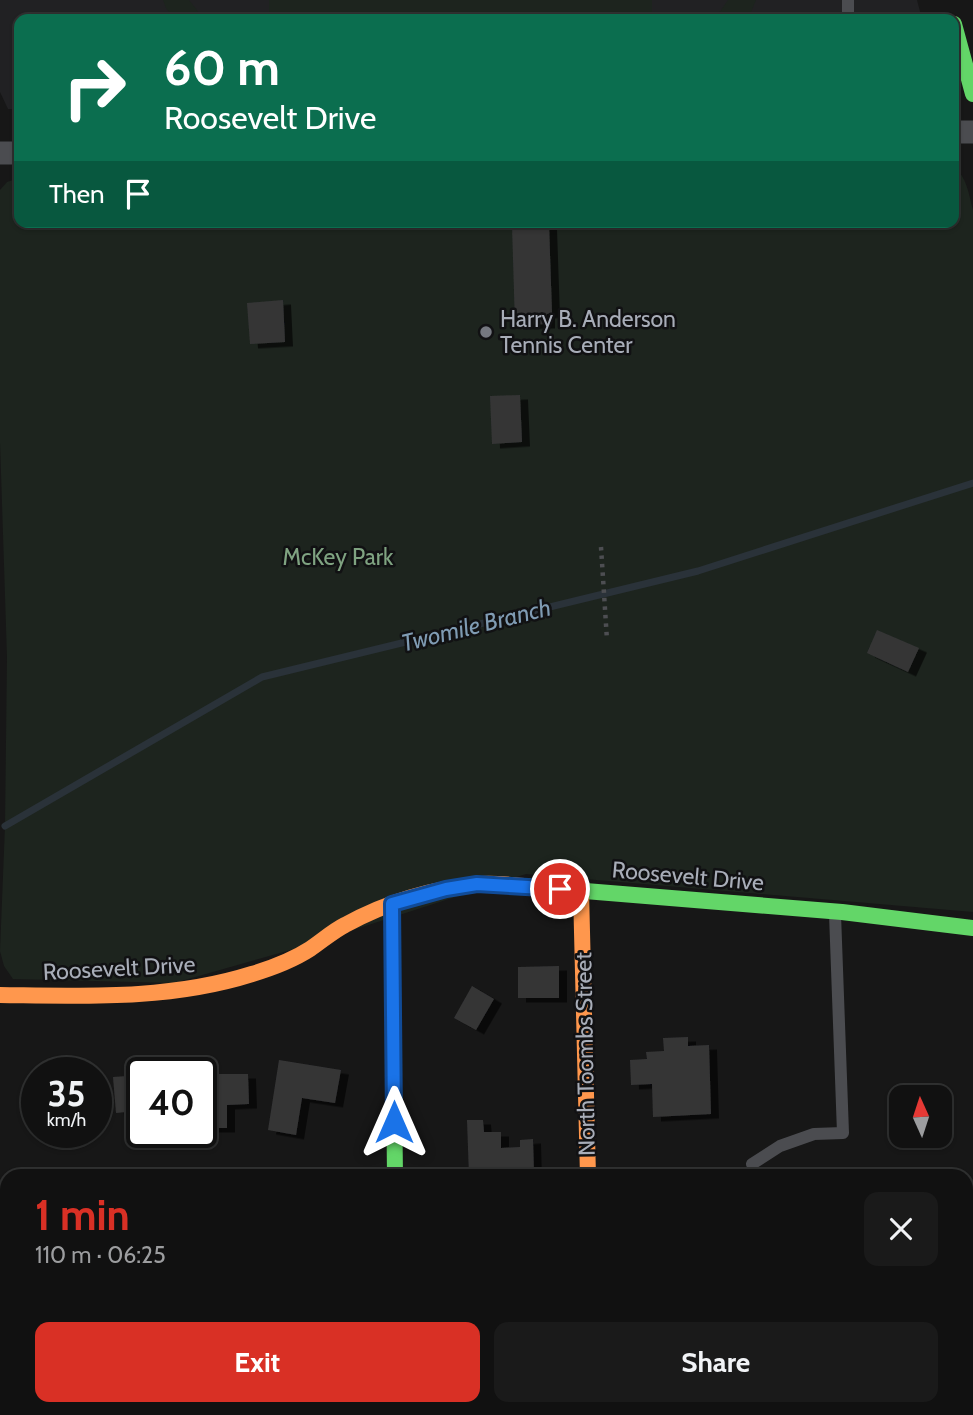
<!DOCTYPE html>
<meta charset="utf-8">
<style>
:root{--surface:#111;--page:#1a1a1a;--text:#f1f3f6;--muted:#9c9d9f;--line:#303131;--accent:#d93025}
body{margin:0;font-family:Cabin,sans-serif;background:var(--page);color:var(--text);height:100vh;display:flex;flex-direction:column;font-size:26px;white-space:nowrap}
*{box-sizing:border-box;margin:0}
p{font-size:23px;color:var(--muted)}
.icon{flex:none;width:38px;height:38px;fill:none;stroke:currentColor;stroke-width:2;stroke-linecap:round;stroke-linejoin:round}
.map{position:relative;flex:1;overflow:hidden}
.side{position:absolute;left:0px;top:1169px;width:973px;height:247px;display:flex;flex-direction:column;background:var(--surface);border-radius:21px 21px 0 0;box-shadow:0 2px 5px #0004,0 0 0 2px var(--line)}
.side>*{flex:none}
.top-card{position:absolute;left:14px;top:14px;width:945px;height:214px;border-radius:14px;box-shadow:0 2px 5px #0004,0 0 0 2px var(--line);background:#0b6e4f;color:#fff;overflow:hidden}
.needle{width:46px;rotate:357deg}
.controls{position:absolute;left:889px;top:1085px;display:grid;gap:14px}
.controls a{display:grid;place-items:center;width:63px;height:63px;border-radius:14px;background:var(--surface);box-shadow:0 2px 5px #0004,0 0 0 2px var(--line);font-size:35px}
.speed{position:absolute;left:21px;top:1057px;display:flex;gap:14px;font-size:35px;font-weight:700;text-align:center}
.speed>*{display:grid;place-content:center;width:91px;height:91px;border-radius:50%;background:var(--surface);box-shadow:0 2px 5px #0004,0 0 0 2px var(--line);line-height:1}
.speed small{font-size:18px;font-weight:400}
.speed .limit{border:4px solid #111;border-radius:10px;background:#fff;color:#111}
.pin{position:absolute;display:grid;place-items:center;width:60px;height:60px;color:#fff;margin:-30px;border:4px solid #fff;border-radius:50%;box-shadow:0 2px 7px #0007}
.me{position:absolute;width:77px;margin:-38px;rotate:0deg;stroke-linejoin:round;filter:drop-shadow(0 0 5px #0008)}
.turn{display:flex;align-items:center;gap:24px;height:147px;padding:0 35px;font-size:32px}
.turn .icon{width:91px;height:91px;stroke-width:2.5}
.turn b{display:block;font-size:49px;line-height:60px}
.then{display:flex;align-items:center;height:66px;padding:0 35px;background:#0003;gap:14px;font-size:26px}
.round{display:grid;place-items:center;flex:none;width:74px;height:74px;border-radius:14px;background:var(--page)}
.headline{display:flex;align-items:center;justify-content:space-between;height:119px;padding:0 35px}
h1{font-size:42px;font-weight:800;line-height:52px;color:var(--accent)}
.action{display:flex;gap:14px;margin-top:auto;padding:14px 35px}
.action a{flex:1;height:80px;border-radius:14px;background:var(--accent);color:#fff;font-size:28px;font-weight:800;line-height:80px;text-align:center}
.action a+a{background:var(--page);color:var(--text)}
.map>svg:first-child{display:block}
.built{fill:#212123}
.green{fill:#1d241e}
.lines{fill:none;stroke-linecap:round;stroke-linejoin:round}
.stream{stroke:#2a3239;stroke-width:7}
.building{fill:#353536;filter:url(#shadow)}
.path{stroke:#4d4e52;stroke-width:4.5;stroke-dasharray:3.5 5;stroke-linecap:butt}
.lane{stroke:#4b4c50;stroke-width:12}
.street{stroke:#4b4c50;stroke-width:23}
.fast{stroke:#63d668;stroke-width:16}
.slow{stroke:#ff974d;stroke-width:16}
.route-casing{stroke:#114b97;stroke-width:18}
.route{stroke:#1a73e8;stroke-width:12}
.poi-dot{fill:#757880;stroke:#111113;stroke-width:2.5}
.labels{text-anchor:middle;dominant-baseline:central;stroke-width:5;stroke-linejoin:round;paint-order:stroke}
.poi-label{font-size:23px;fill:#a8adb8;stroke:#111113;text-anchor:start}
.park-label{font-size:23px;fill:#7fa381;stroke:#111113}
.street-label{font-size:23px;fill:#a8adb8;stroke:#111113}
.water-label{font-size:24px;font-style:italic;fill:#7f9bb3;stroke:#111113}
</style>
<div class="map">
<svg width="973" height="1415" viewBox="0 0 973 1415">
<defs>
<filter id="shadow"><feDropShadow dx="8" dy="4.5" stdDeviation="0" flood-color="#0009"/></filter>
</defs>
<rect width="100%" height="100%" fill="#171717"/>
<path class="built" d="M0 0H917L922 19H19V109H8L0 92Z"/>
<path class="green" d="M163 0H189L204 19H174L166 8Z
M269 0H652V19H269Z
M728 0H756L751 12 745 19H715Z
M954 167C967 177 969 195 973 210V912L526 874 294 949 174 983 13 979 4 966 0 951 5 826 7 657 0 442V190L7 182 19 178V222H954Z"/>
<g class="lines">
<path class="stream" d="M5 826 262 677 698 571 973 483"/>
</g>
<path class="building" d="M549 224 552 313 547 314V324L515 325 512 225Z
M283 300 285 342 250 344 247 303Z
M520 395 522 442 492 444 490 396Z
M877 630 919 648 908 672 867 653Z
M559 966V998H518V967Z
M472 986 494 999 476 1030 454 1018Z
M688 1037V1046L709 1045 711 1114 653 1117 652 1084 631 1085 630 1060 647 1059 646 1052 664 1051 663 1038Z
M279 1060 341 1070 335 1103 302 1098 296 1135 268 1130Z
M207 1074H248L249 1104 227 1105V1128H201V1109H207Z
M142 1075V1124L137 1125 136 1111 116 1113 113 1077Z
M467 1120H483L484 1132H501V1148L520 1147V1140L533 1139 534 1174 469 1176Z
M164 1132H184L185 1142 165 1143Z"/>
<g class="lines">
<path class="path" d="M517 222 518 225
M601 547 607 640"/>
<path class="lane" d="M848 0V19
M752 1164 780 1146 814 1134 843 1133 835 914"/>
<path class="street" d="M954 132H973
M0 153H19
M593 1409V1415
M395 1415V1409"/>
<path class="fast" d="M954 24 973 94
M524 886 842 912 973 928
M392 904 395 1176"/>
<path class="slow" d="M581 891 588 1176
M0 995C85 996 170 1000 252 974 272 968 293 960 310 949 322 941 333 931 345 925 387 902 435 888 482 884 496 883 510 885 524 886"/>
</g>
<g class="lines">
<g class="route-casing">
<path id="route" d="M394 1122 392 904 446 889 477 884 560 889"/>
</g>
<use href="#route" class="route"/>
</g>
<circle class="poi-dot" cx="486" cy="332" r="7"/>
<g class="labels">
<g class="poi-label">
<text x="500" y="319">Harry B. Anderson<tspan x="500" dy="26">Tennis Center</tspan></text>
</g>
<g class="park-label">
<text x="338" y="557">McKey Park</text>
</g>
<g class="street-label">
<text transform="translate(688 876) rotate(5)">Roosevelt Drive</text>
<text transform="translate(119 968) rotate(-3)">Roosevelt Drive</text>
<text transform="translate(585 1054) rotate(-91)">North Toombs Street</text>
</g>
<g class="water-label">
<text transform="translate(476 625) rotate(-14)">Twomile Branch</text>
</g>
</g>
</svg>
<div class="controls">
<a><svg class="needle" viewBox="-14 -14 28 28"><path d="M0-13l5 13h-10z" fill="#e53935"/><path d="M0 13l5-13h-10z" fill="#9c9d9f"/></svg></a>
</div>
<div class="speed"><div>35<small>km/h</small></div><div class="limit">40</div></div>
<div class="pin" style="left:560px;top:889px;background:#d93025"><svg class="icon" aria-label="arrive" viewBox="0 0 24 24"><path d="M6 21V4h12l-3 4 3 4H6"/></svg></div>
<svg class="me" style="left:394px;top:1122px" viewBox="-20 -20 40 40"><path d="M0-17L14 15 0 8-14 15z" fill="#1a73e8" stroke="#fff" stroke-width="4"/></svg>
<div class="top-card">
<div class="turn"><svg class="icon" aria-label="right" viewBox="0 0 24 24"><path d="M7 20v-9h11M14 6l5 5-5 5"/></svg><div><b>60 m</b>Roosevelt Drive</div></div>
<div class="then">Then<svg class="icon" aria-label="arrive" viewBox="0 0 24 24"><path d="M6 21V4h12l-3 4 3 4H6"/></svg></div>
</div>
<section class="side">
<div class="headline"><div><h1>1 min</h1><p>110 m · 06:25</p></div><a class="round"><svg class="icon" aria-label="close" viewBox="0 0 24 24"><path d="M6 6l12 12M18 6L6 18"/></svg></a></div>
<div class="action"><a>Exit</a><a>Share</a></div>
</section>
</div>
